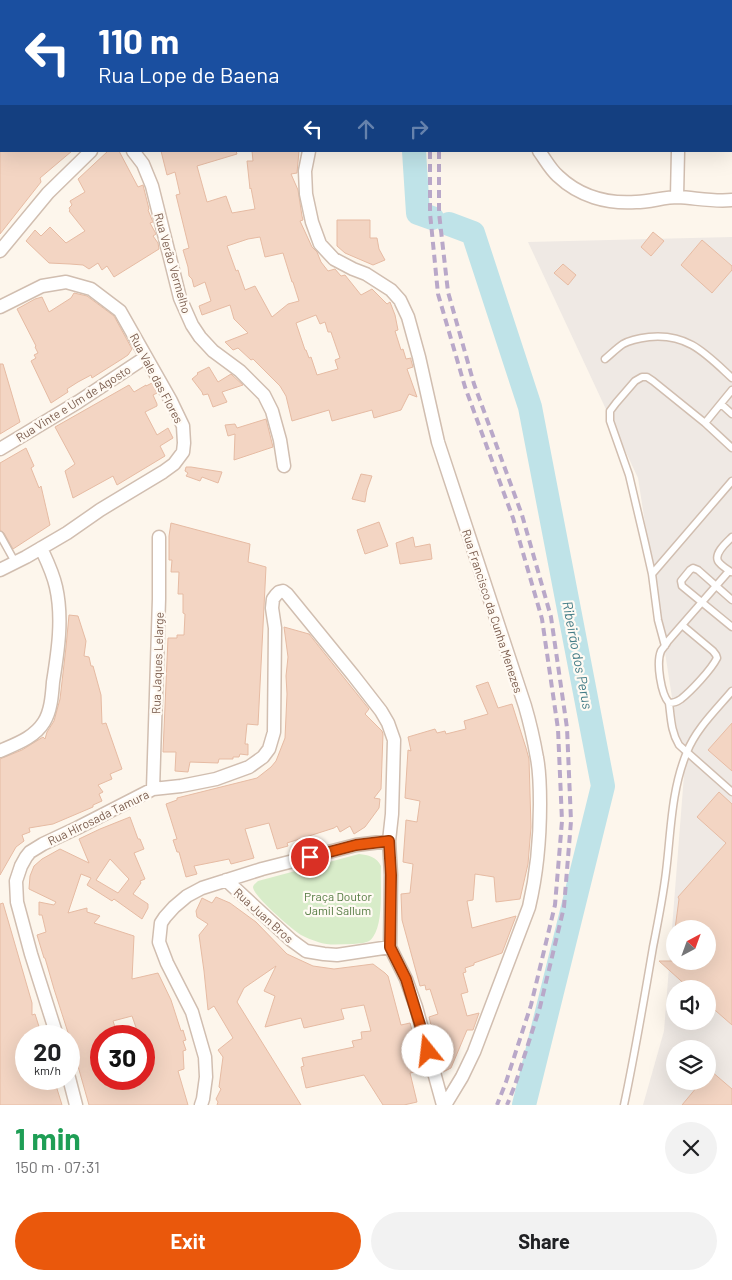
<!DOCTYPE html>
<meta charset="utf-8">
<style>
:root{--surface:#fff;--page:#f2f2f2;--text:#202124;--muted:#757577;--accent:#ea580c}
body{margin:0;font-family:Barlow,sans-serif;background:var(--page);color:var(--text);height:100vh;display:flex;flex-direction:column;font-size:19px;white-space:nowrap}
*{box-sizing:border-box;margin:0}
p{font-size:16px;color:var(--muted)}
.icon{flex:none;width:28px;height:28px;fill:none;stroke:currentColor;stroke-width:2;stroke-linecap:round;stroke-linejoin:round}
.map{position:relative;height:1105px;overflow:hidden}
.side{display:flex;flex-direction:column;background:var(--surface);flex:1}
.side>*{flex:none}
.banner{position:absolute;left:0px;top:0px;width:732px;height:152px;box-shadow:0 5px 20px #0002;background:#1a4fa0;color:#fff;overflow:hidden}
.needle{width:32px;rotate:41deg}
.tools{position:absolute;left:666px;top:920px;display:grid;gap:10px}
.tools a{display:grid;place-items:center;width:50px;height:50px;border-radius:50%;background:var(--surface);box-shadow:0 5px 20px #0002;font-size:25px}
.speed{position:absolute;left:15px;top:1025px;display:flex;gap:10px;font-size:25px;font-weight:700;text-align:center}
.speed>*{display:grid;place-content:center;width:65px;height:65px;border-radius:50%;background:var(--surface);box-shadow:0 5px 20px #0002;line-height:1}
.speed small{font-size:12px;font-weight:400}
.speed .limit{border:8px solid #d22;background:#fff;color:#111}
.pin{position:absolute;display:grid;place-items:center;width:42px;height:42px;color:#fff;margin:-21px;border:2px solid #fff;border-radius:50%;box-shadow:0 1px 5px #0007}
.me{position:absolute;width:55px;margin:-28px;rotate:344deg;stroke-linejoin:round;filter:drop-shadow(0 0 4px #0008)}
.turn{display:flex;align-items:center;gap:18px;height:105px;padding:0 15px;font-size:22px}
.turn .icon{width:65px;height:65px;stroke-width:2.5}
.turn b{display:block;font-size:35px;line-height:42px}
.lanes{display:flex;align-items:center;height:48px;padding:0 15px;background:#0003;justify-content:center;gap:25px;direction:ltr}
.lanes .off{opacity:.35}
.round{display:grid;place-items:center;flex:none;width:52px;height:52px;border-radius:26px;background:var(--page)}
.head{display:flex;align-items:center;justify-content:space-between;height:85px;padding:0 15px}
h1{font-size:30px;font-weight:700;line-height:38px;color:#1e9e55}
.cta{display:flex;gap:10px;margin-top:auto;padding:10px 15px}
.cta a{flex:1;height:58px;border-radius:30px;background:var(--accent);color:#fff;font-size:20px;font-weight:700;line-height:58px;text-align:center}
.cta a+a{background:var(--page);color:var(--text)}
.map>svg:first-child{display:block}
.industrial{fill:#efe9e4;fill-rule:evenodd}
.green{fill:#d8ecc9}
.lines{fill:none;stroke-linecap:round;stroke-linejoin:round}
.river{stroke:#bfe3e8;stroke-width:24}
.building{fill:#f3d5c3;stroke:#e6bba3;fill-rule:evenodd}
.lane-casing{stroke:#d1beb0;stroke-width:9}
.street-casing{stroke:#d1beb0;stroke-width:15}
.lane{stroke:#fff;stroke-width:6}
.street{stroke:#fff;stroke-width:12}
.rail{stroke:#b9a8c9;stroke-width:4;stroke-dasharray:8 5;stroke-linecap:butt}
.route-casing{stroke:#983908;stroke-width:12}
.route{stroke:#ea580c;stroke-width:9}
.labels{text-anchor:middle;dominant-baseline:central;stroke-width:4.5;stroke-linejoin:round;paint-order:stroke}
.street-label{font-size:12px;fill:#7a5c4d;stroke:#fffaf3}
.park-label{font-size:12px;fill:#537a41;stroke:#fffaf3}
.water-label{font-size:14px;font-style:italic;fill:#437c86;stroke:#fffaf3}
</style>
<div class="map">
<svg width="732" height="1105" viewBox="0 0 732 1105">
<rect width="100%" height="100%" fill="#fdf6ec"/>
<path class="industrial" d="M732 237V1105H643L664 1031 684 775 638 478 528 242ZM675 929H708V961H675ZM675 989H708V1021H675ZM675 1049H708V1081H675Z"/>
<path class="green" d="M359 854C368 855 377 857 381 866 380 885 384 922 373 937 369 944 360 943 353 944 341 944 329 946 318 942 313 940 306 938 301 935 292 929 253 896 253 887 254 884 256 883 258 881Z"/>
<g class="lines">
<path class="river" d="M417 1V0
M414 151 418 213 432 218
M449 224 473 233 530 407 603 786 524 1105"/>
</g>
<path class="building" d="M0 151H72L40 178 41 182 0 234Z
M108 151H119L138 187 143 185 149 209 148 210 153 222 150 223 155 232 156 234 153 236 158 243 159 249 114 277 107 266 102 270 98 263 89 269 83 265 70 264 49 263 26 241 35 230 41 236 50 227 66 243 85 231 69 211 70 210 69 208 72 205 70 201 85 192 78 179Z
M161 151H236L237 154 197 166 207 202 226 196 232 213 255 209 251 188 250 189 247 161H253L252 151H299L297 173 291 174 298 190 302 216 303 220 300 221 312 247 317 252 321 262 328 271 335 269 341 276 345 275 361 295 372 289 387 304 390 302 395 315 398 330 395 331 401 350 403 349 406 359 411 358V360L413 367 407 369 417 397 409 394 401 410 374 418 372 410 332 421 329 410 292 421 286 396 280 386 253 359 251 360 238 348 233 350 225 342 248 333 234 319 230 305 202 315 199 306 211 301 205 282 194 287 192 279 189 276 188 267 183 250 189 248 176 195 180 194 175 172 167 175ZM260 237 265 257 283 253 292 282H293L299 301 288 304 272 317 255 286 245 290 238 270 236 271 227 246 248 239ZM316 315 320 324 325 322 328 332H331L340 358 335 360 338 369 317 375 311 357 309 358 306 350H305L296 323Z
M337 220H370V238H377L379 249 385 260 373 265 345 253 337 246Z
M653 232 664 241 651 256 641 247Z
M702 240 732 266V270L712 293 681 265Z
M563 264 576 275 568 285 554 273Z
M74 293 87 296 114 316 132 349 128 355 122 359 92 378 91 375 78 382 67 389 68 392 51 403 31 361 36 358 34 355 38 353 35 347 36 346 17 309 35 299 42 297 49 312 71 298Z
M0 364H3L20 422 0 434Z
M209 367 218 382 231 374 243 385 222 392 227 402 213 407 208 394 203 395 202 392 192 379 198 374 197 373Z
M152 383 157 393 153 395 157 404V406L145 412 157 435 168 428 173 438 160 446 165 456 117 485 113 476 73 498 65 471 75 464 55 427 129 385 134 392 146 385V386Z
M266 419 273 447 234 460 235 434 228 436 225 425 235 424 237 428Z
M26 448 34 466 31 468 39 488 41 486 50 525 13 549 4 533 0 530V463Z
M186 467H191L222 472 218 483 202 477 200 481 186 476 188 473 185 471Z
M361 474 372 476 367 490 365 502 352 499Z
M379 522 388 546 365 554 357 530Z
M171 523 250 544 248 562 266 567 258 725 247 724 245 744H248V755L240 754 239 757H233V759H219L218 763 190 762 188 772 175 771 176 752H163L168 638H177V635H184L185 614 183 613V594H178L179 572H171L172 560H169V536Z
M413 537 415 547 430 544 432 559 400 564 396 543Z
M69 615 78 616 86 641 84 656 89 657 91 666H93L101 695 102 724 106 723 122 769 110 774 112 779 98 785 103 792 99 794 102 801 93 805V807L53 824 29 828 30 832 22 835 24 841 16 847 0 875V759L22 750 43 737 45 739 47 732 54 721 60 699 66 647Z
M284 627 309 634 369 709 365 714 382 731 383 734 381 789 374 798 380 799 379 808 365 827 354 834 350 826 340 832 337 826 334 828 287 843 288 846 277 849 269 823 245 829 254 858 231 864 229 859 194 866 197 874 186 877 179 852H177L173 840 177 839 166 804 177 800V798L257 778 271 767 276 761 285 738 287 694 286 676 288 657Z
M488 682 498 708 512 704 526 748 529 759 531 827 528 864 520 899 496 902 494 877 475 874 473 900 467 901 472 928 516 916 502 953 474 963V965L465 968 466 972 463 973 468 992 461 994 467 1016 479 1013 473 1030H467L451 1068 443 1072 429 1017 438 1014 430 989 426 990 425 985 420 986 402 920 401 894 410 893 413 864 403 862 406 820 417 822 420 801 405 798 408 750 411 751 408 737 435 729 437 733 445 731 446 734 466 729 464 721 488 714 476 686Z
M732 723V771L708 750Z
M719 792 732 804V1025L708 1004V989H690L659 961H708V929H675L679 899 678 897 726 843 697 817Z
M130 817 138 839H140L144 849 134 853 145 879 140 881 141 883 133 894 148 904V908L142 919 114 899 112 901 87 885 91 878 81 874 68 913 87 908V912L100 916 94 923 134 936 132 979 158 973 171 1000 181 1031 183 1030 186 1040 183 1041 186 1050 183 1051 184 1069 178 1071 188 1105H89L72 1045 54 989 45 958H44L37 935 46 932 42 915H39V902L54 905 56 902 29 889 30 876 34 866 42 859 60 849 89 863 79 839 100 829ZM110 859 129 879 118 893 96 880ZM132 1016 139 1036H144V1079H126L105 1085 103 1079H101V1074L95 1056 101 1054V1036H118L113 1021Z
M216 897 230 903 256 922 287 954 313 966 334 969 373 964 385 973 388 976 401 1025 410 1023 413 1034 406 1036 415 1072 410 1073 417 1102 404 1105H383L364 1075 306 1088 301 1067 304 1066 302 1058 354 1047 352 1041 362 1039 361 1032 371 1031 364 1005 341 1009 344 1019 304 1028 301 1018 265 1027 275 996 264 991 276 966 244 988 237 1002 301 1105H217L218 1102 216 1099 221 1089 219 1087 223 1057 218 1050 233 1038 214 1006 208 1010 204 971 199 935 208 924 197 917 196 911 202 898 212 903Z
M3 903 32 1003V1015L35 1014 42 1036H26V1079H54L62 1105H0V904Z
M711 1071 732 1089V1105H682L702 1081H708V1075Z"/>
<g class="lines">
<g class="lane-casing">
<path id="lane" d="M605 359C611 354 617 348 623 344 630 340 641 338 649 337 688 333 706 354 732 378
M721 404 732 414
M705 423 732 390
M0 535 15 562
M731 572C727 569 720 565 718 561 714 553 727 542 732 537
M652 574 732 481
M732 600 698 570 693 568 690 570 681 581 682 586 732 627
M682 625 713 651 716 655 717 658C711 670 691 691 681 699 677 702 674 703 669 703 661 694 656 663 661 651 663 648 666 645 668 641L729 571
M665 646 658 620 652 574 645 543 629 475 610 421V411L616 403 635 381 642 377H647L653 381 705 423 732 448
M669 703C671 718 671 732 679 745L732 792
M624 1105C635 1053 644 1000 653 947 658 922 663 897 666 872 671 832 671 790 687 752 696 729 716 710 732 691"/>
</g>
<g class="street-casing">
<path id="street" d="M40 1 42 0
M351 1 352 0
M536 1V0
M623 1V0
M702 1V0
M0 35 1 34
M731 78H732
M133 151 143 164 152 186 180 298 192 325 200 337 213 351 240 371 264 395 272 411 280 440 284 466
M309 151 305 171 306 194 312 222 320 244 334 259 353 269 366 274 391 290 400 300 408 317 419 357 438 442 525 706C530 723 534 741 537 758 540 773 540 789 540 804 540 839 537 873 529 907L474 1052 462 1077 445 1105
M539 151C545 159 550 169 558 176 579 196 607 204 636 202 650 202 664 197 678 197 696 198 714 202 732 200
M677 197 678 151
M0 251 48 193 91 151
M0 307 42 286 66 282 91 289 120 311 171 401 183 426 184 443 183 452 174 464 163 472 100 510 67 533 26 557 0 570
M0 449 78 402 146 357
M0 751C16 744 34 738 44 722 51 711 52 695 53 682 58 651 63 618 56 587 53 573 47 561 41 548
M153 789 159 599V537
M226 880 291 940 306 951 324 954 337 955 390 947
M57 1036 31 954 17 902 16 881 21 866 26 857 30 852 43 844 77 828 153 789 181 786 216 779 249 767 263 757 269 749 274 732 275 628 272 608 273 599 276 595 279 592 283 591 287 594 353 675 381 711 388 723 394 740 392 814 389 841 391 875 390 947 406 979 416 1007 443 1105
M69 1078 76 1105
M201 1105 203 1099 206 1077 205 1057 192 1012 167 963 159 942 161 923 165 917 174 907 187 896 202 888 262 869 356 845 389 841"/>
</g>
<use href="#lane" class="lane"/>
<use href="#street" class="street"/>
<path class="rail" d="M444 1V0
M457 1V0
M430 151V213L438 294 465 387 513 518 542 619 558 729 562 821 555 905 531 1005 506 1082 497 1105
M439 151V213L448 292 474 384 522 515 551 617 567 728 571 821 564 907 540 1007 515 1085 507 1105"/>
</g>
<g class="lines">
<g class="route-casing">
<path id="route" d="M310 857 356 845 389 841 391 875 390 947 406 979 428 1051"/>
</g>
<use href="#route" class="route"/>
</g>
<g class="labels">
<g class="street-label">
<text transform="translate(173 263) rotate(74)">Rua Verão Vermelho</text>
<text transform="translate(157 378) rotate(62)">Rua Vale das Flores</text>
<text transform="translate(73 403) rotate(-32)">Rua Vinte e Um de Agosto</text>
<text transform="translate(493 611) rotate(72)">Rua Francisco da Cunha Menezes</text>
<text transform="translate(157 663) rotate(-88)">Rua Jaques Lelarge</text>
<text transform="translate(98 817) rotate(-26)">Rua Hirosada Tamura</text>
<text transform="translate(264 915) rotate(42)">Rua Juan Bros</text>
</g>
<g class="park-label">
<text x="338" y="896">Praça Doutor<tspan x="338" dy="14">Jamil Sallum</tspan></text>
</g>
<g class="water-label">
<text transform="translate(578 655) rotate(79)">Ribeirão dos Perus</text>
</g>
</g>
</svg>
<div class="tools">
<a><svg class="needle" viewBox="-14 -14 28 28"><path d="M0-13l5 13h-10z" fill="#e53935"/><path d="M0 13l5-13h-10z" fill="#757577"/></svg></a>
<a><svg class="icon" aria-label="sound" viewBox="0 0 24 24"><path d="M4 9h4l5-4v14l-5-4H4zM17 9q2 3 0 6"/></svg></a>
<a><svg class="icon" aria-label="layers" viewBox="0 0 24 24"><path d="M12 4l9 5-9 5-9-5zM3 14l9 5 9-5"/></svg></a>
</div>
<div class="speed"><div>20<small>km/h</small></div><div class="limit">30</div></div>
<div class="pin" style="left:310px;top:857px;background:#d93025"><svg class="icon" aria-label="arrive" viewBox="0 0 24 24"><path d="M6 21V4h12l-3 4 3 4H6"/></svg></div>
<svg class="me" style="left:428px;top:1051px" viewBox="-20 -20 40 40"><circle r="19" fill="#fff"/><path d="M0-13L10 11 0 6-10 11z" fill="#ea580c"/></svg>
<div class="banner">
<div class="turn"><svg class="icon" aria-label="left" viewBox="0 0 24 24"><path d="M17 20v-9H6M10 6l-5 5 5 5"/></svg><div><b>110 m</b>Rua Lope de Baena</div></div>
<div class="lanes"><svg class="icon" aria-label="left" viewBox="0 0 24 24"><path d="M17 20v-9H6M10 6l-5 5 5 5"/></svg><svg class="icon off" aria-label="ahead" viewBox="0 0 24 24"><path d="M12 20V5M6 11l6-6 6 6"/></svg><svg class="icon off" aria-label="right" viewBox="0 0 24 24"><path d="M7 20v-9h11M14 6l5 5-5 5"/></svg></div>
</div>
</div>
<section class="side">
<div class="head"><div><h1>1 min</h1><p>150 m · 07:31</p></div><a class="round"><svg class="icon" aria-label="close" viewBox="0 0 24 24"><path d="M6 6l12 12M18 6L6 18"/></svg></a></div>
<div class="cta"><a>Exit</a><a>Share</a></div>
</section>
